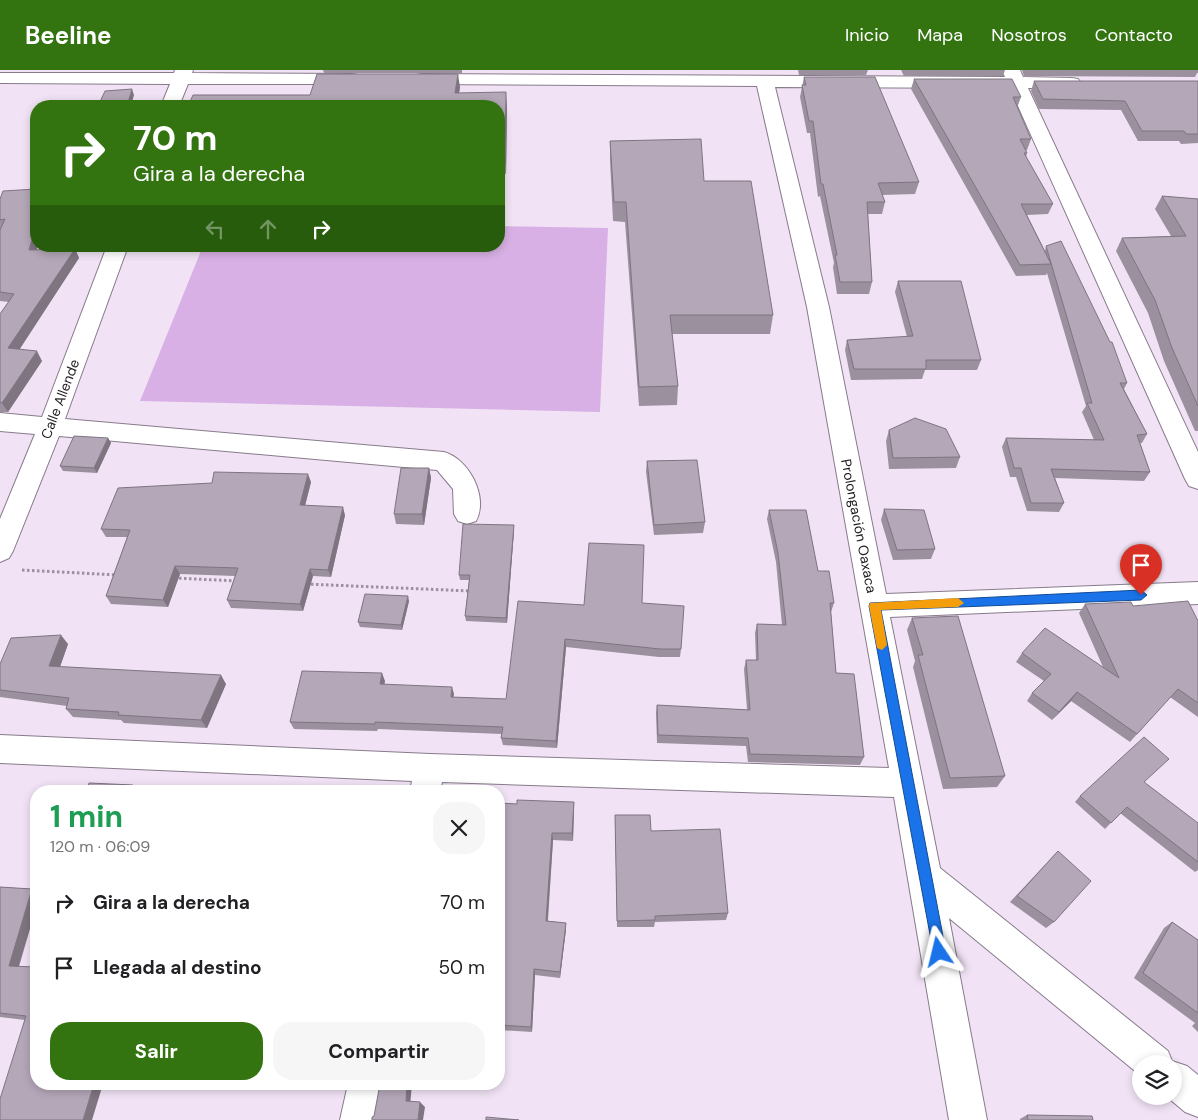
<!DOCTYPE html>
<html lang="es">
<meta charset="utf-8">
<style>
:root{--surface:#fff;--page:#f6f6f6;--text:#202124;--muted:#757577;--accent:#337411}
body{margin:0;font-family:"DM Sans",sans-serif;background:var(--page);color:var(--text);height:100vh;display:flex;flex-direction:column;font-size:19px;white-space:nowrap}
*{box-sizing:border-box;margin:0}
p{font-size:16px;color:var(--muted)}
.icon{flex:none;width:28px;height:28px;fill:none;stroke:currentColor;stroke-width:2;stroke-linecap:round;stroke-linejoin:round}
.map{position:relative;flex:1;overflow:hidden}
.panel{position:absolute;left:30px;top:715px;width:475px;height:305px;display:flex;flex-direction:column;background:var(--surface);border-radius:20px;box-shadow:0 2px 8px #0003}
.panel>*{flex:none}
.guide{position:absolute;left:30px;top:30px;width:475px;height:152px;border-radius:20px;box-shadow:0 2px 8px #0003;background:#337411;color:#fff;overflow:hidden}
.tools{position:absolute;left:1132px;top:985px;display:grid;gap:10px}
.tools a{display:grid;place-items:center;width:50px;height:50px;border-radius:50%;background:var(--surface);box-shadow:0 2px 8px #0003;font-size:25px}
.pin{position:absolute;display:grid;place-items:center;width:42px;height:42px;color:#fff;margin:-51px -21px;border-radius:50% 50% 50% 0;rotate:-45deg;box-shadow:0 0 5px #0007}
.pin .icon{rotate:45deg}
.me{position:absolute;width:55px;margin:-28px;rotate:350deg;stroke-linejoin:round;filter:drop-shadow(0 0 4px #0008)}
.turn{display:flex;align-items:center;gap:18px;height:105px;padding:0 20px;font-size:22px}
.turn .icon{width:65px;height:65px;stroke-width:2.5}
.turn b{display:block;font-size:35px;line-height:42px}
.lanes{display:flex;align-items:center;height:48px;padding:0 20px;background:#0003;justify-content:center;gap:25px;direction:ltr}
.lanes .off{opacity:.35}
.round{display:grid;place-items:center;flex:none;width:52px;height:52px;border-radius:20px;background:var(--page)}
.summary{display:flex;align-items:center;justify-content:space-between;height:85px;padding:0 20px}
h1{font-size:30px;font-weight:700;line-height:38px;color:#1e9e55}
.action{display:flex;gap:10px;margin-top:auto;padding:10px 20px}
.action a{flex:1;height:58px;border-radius:20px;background:var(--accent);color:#fff;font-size:20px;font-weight:700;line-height:58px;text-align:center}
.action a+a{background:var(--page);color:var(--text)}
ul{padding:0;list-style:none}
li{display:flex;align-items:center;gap:15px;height:65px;padding:0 20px}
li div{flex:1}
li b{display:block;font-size:19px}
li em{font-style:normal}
header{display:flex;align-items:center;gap:30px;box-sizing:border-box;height:70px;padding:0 25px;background:var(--accent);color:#fff}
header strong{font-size:24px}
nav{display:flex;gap:28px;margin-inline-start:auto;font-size:18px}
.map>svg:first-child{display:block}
.green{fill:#d8b0e5}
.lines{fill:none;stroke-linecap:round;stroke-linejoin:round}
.street-casing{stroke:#877b8b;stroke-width:2}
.path{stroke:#9c929f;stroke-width:3;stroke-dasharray:2.5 2.5;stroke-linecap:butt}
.street{fill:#fff;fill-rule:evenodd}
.wall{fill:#9b909e}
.shaded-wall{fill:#7e7581}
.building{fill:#b4a7b8;stroke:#7e7581}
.route{fill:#1a73e8;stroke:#114b97}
.slow{fill:#f59e0b}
.labels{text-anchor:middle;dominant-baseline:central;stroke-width:4;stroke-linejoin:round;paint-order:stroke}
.street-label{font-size:14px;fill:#1f1a20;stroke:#fff}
</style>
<header>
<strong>Beeline</strong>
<nav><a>Inicio</a><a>Mapa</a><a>Nosotros</a><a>Contacto</a></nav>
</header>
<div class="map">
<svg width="1198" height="1050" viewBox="0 0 1198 1050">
<rect width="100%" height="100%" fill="#f1e3f5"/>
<path class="green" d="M499 156 608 158 600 342 140 331 203 176H499Z"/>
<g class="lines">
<g class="street-casing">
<path id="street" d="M175 0H193L192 3 352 4 358 5 361 9 358 13 352 14H188L179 36H161L170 14 0 13V3H174Z
M1002 0H1020L1023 7 1072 8 1078 9 1081 13 1078 17 1072 18H1028L1198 382V419L1189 416 1185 409 1010 18 775 17 829 237 886 524 1198 512V534L890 547 940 798 1168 981 1172 991 1187 996 1198 1005V1047L1185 1042 1166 1026H1174V994H1141V1006L949 848 987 1050H949L894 727 442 712 440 721H410L412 711 0 693V665L430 684 889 698 807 237 757 16 422 14 416 13 413 9 416 5 422 4 1005 7Z
M107 176H128L65 349 444 382C469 389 489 427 476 451L467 454 458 451 454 444 453 419 437 400 59 366 13 481 9 488 0 492V449L35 364 0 361V343L42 347Z
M348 1014H384L378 1050H340Z"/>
</g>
<path class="path" d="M22 500 118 505
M174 508 238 511
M306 514 470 521"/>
<use href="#street" class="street"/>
</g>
<path class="wall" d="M323 0H462V3H324Z
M798 0H868L866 5H799Z
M901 0H1005L1003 6H904Z
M1022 0H1198V3H1197L1195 7 1024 6Z
M804 7 919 112 915 124 882 125 885 132 882 144H868L872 212 869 224H837L833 197 834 193 820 126 818 127 810 63H807L800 27Z
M914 9 1021 27 1017 38 1031 69 1027 80H1026L1027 83 1026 87 1053 134 1048 144 1027 145 1045 181 1046 176 1127 313 1124 319 1147 364 1142 373H1140L1150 402 1144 411 1055 408 1064 433 1059 442 1027 441 1016 407H1010L1002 377 1006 368 1094 370 1082 342 1086 336 1047 203 1046 205 1016 206 911 19Z
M1034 11H1198V73L1181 74 1179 71H1138L1121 40 1039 39 1031 21Z
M460 17 459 23 507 36 506 104 499 103V36L310 25Z
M610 71 704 111 773 245 770 264H672L678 316 677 335 639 336 625 152 613 151 610 90Z
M1162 126 1198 129V361H1195L1164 291 1148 243 1116 181 1122 168 1171 166 1155 139Z
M0 129 37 180 75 179 79 188 19 279 42 291 8 342H0V244L9 232 0 231Z
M898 211 981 290 977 300H925L922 309 851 310 845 280 847 270 907 267 895 222Z
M889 360 960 387 956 398 889 399 886 371Z
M108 368 111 373 97 403 63 401 60 396Z
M647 391 705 452 703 463 654 465 646 402Z
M429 398 431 408 424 455 396 454 394 444Z
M311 412 305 436 345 445 331 507 313 506 303 541 231 538 227 530 235 506 180 504 168 537 111 534 106 526 127 467H106L101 459Z
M884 439 935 479 931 489 893 490 881 450Z
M769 440 818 501 834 533 831 542 836 603 864 687 860 695 748 692 746 676 657 673 656 643 657 635 747 640 744 599 746 590H756L755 563 757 554 782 555 776 492 767 449Z
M514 460 507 553 466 551 465 546 469 510H460L459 505Z
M409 531 402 560 360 557 358 552Z
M642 533 681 579 680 587H659L566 577 557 678 503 675 501 668 502 664 378 659 377 661 294 659 290 652 385 611 384 614 454 624 453 627 506 629 584 535Z
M1085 534 1133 536 1198 551V647L1170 627 1130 672 1071 631 1052 650 1027 631 1032 623 1044 611 1016 592 1022 583 1103 597 1079 543Z
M912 548 1005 706 997 717 943 719 913 597 915 591 907 560Z
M68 574 60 597 226 614 207 658 124 653 121 650 73 647 66 639 67 636 0 627V594Z
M1080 726 1198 753V800L1195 802 1120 743 1105 759 1075 732Z
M574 732 573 771 553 770 548 851 566 853V859L560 908 535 905 532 962 499 960V733L517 734Z
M615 745 651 761 728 843 726 850 655 852 654 857H617Z
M1058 781 1054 852 1046 858 1010 832Z
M0 817 32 819 36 822V838L19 897H36L25 950 0 947Z
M1172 852 1198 870V962L1192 956 1195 953 1134 908 1164 858Z
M1027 1045 1093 1050H1020V1049Z"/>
<path class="shaded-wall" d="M458 4 460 17 457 36 455 23Z
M132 19 134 25 131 36H127Z
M506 22 507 36 506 104 505 91Z
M36 156V176H38L34 189 29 180Z
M75 179 79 188 14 288 8 278Z
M37 281 42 291 8 342 2 333Z
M108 368 111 373 97 403 94 398Z
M429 398 431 408 424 455 422 444Z
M308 404 311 412 303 443 300 435Z
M343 437 345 445 331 507 328 500Z
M514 455V460L507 553 506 548Z
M175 496 180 504 168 537 163 530Z
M310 499 313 506 303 541 300 534Z
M408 526 409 531 402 560 401 555Z
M61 565 68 574 57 605 49 596Z
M565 569 566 577 557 678 556 671Z
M382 603 385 611 383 622 380 614Z
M221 605 226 614 207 658 201 650Z
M452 617 454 624 452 634 451 627Z
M1077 622 1071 631 1052 650 1059 642Z
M133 715 138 721H131Z
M574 732V740L573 771 572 763Z
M552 763 553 770 547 857 546 851Z
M32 819 36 822V838L17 901 9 896Z
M566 853V859L560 908V902Z
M534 899 535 905 532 962 531 957Z
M94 1014H103L92 1050H83Z
M407 1014H412L410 1036 406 1031Z
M420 1032 425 1037 423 1050H418Z"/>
<path class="building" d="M317 4H458L455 23 506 22 505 91 499 90V36H188L193 25H310Z
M804 7H875L919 112 878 113 885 132H867L872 212H840L835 185H837L823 114H821L813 51H809L802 15H806Z
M914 9H1012L1021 27H1013L1031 69H1020L1027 83H1024L1053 134H1021L1051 194 1020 195Z
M1034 11H1198V64H1186L1184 61H1142L1125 31 1043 29Z
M132 19 127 36H98L105 21Z
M701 69 704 111H751L773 245H670L678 316 639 317 626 132H614L610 71Z
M36 119V156L29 180 75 179 8 278 37 281 2 333 0 332V244L14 224 0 222V160L5 149 0 150V129L3 121Z
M1162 126 1198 129V336L1172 278 1155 230 1122 168 1186 166Z
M1061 171 1110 272H1112L1127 313H1120L1147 364 1137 365 1150 402 1051 399 1064 433H1031L1021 398H1014L1006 368 1104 370 1087 333H1092L1046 176Z
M898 211H961L981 290H926V299H854L847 270 913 266Z
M915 348 946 359 960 387 893 388 889 360Z
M74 366 108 368 94 398 60 396Z
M697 390 705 452 654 455 647 391Z
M401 398H429L422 444H394Z
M214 402 308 404 300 435 343 437 328 500 310 499 300 534 227 530 238 498 175 496 163 530 106 526 130 460 101 459 118 418 212 413Z
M884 439 924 440 935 479 897 480Z
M769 440H806L818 501H829L834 533H830L836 603 854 604 864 687 750 684 748 668 658 665 657 635 750 640 746 590H758L757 554 786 555 778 483Z
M463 454 514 455 506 548 465 546 470 505H459Z
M589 473 644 475 642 533 684 536 681 579H660L565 569 556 671 501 668 503 657 375 652V654L290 652 302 601 382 603 380 614 452 617 451 627 506 629 518 531 584 535Z
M365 524 408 526 401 555 358 552Z
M1188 531 1198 551V633L1178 619 1137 664 1077 622 1059 642 1032 623 1051 604 1022 583 1045 558 1119 608 1085 534 1131 532 1133 536Z
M958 546 1005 706 950 708 918 585H923L912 548Z
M61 565 49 596 221 605 201 650 118 645 119 642 66 639 69 628 0 620V594L11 568Z
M1144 667 1169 689 1144 712 1198 753V792L1127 737 1111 753 1080 726Z
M89 713 133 715 131 721H140H86Z
M358 719 381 721H357Z
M517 730 574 732 572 763H552L546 851 566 853 560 902 534 899 531 957 499 955V733L517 734Z
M615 745H650L651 761 720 759 728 843 655 846V850L617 851Z
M1058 781 1091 811 1054 852 1017 826Z
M0 817 32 819 9 896 36 897V1014H94L83 1050H0V1029L26 946 0 943Z
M1172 852 1198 870V943L1143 903Z
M380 1014H407L406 1031 420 1032 418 1050H372V1047L374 1046Z
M1027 1045 1092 1046 1093 1050H1028Z
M486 1047 519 1050H486Z"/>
<path class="route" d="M1141 520 1147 525 1141 530 881 540 946 882 944 886 939 889 934 886 869 536 870 533Z"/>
<path class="slow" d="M958 528 964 533 958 537 881 540 887 575 882 580 877 578 869 536 870 533Z"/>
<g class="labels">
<g class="street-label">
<text transform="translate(60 329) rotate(-69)">Calle Allende</text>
<text transform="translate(859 456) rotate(79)">Prolongación Oaxaca</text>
</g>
</g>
</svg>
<div class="tools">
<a><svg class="icon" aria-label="layers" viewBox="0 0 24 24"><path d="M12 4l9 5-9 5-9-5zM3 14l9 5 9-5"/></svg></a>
</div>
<div class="pin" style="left:1141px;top:525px;background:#d93025"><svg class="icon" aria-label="arrive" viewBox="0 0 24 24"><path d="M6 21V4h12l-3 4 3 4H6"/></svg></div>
<svg class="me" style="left:939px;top:882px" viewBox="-20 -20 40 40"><path d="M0-17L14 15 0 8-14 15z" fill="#1a73e8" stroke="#fff" stroke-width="4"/></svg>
<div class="guide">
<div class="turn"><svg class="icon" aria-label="right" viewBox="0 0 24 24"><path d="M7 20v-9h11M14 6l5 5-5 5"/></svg><div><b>70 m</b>Gira a la derecha</div></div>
<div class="lanes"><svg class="icon off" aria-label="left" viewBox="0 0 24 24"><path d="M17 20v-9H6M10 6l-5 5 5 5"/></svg><svg class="icon off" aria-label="ahead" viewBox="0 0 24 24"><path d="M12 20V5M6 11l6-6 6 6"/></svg><svg class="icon" aria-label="right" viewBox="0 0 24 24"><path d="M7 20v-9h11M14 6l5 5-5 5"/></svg></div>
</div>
<section class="panel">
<div class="summary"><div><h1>1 min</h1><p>120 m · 06:09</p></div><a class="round"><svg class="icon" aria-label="close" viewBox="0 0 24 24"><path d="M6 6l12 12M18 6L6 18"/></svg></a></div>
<ul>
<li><svg class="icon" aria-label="right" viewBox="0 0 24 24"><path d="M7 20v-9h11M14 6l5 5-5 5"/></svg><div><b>Gira a la derecha</b></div><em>70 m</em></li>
<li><svg class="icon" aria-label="arrive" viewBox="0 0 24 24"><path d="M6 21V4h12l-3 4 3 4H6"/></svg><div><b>Llegada al destino</b></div><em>50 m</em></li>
</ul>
<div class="action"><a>Salir</a><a>Compartir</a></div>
</section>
</div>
